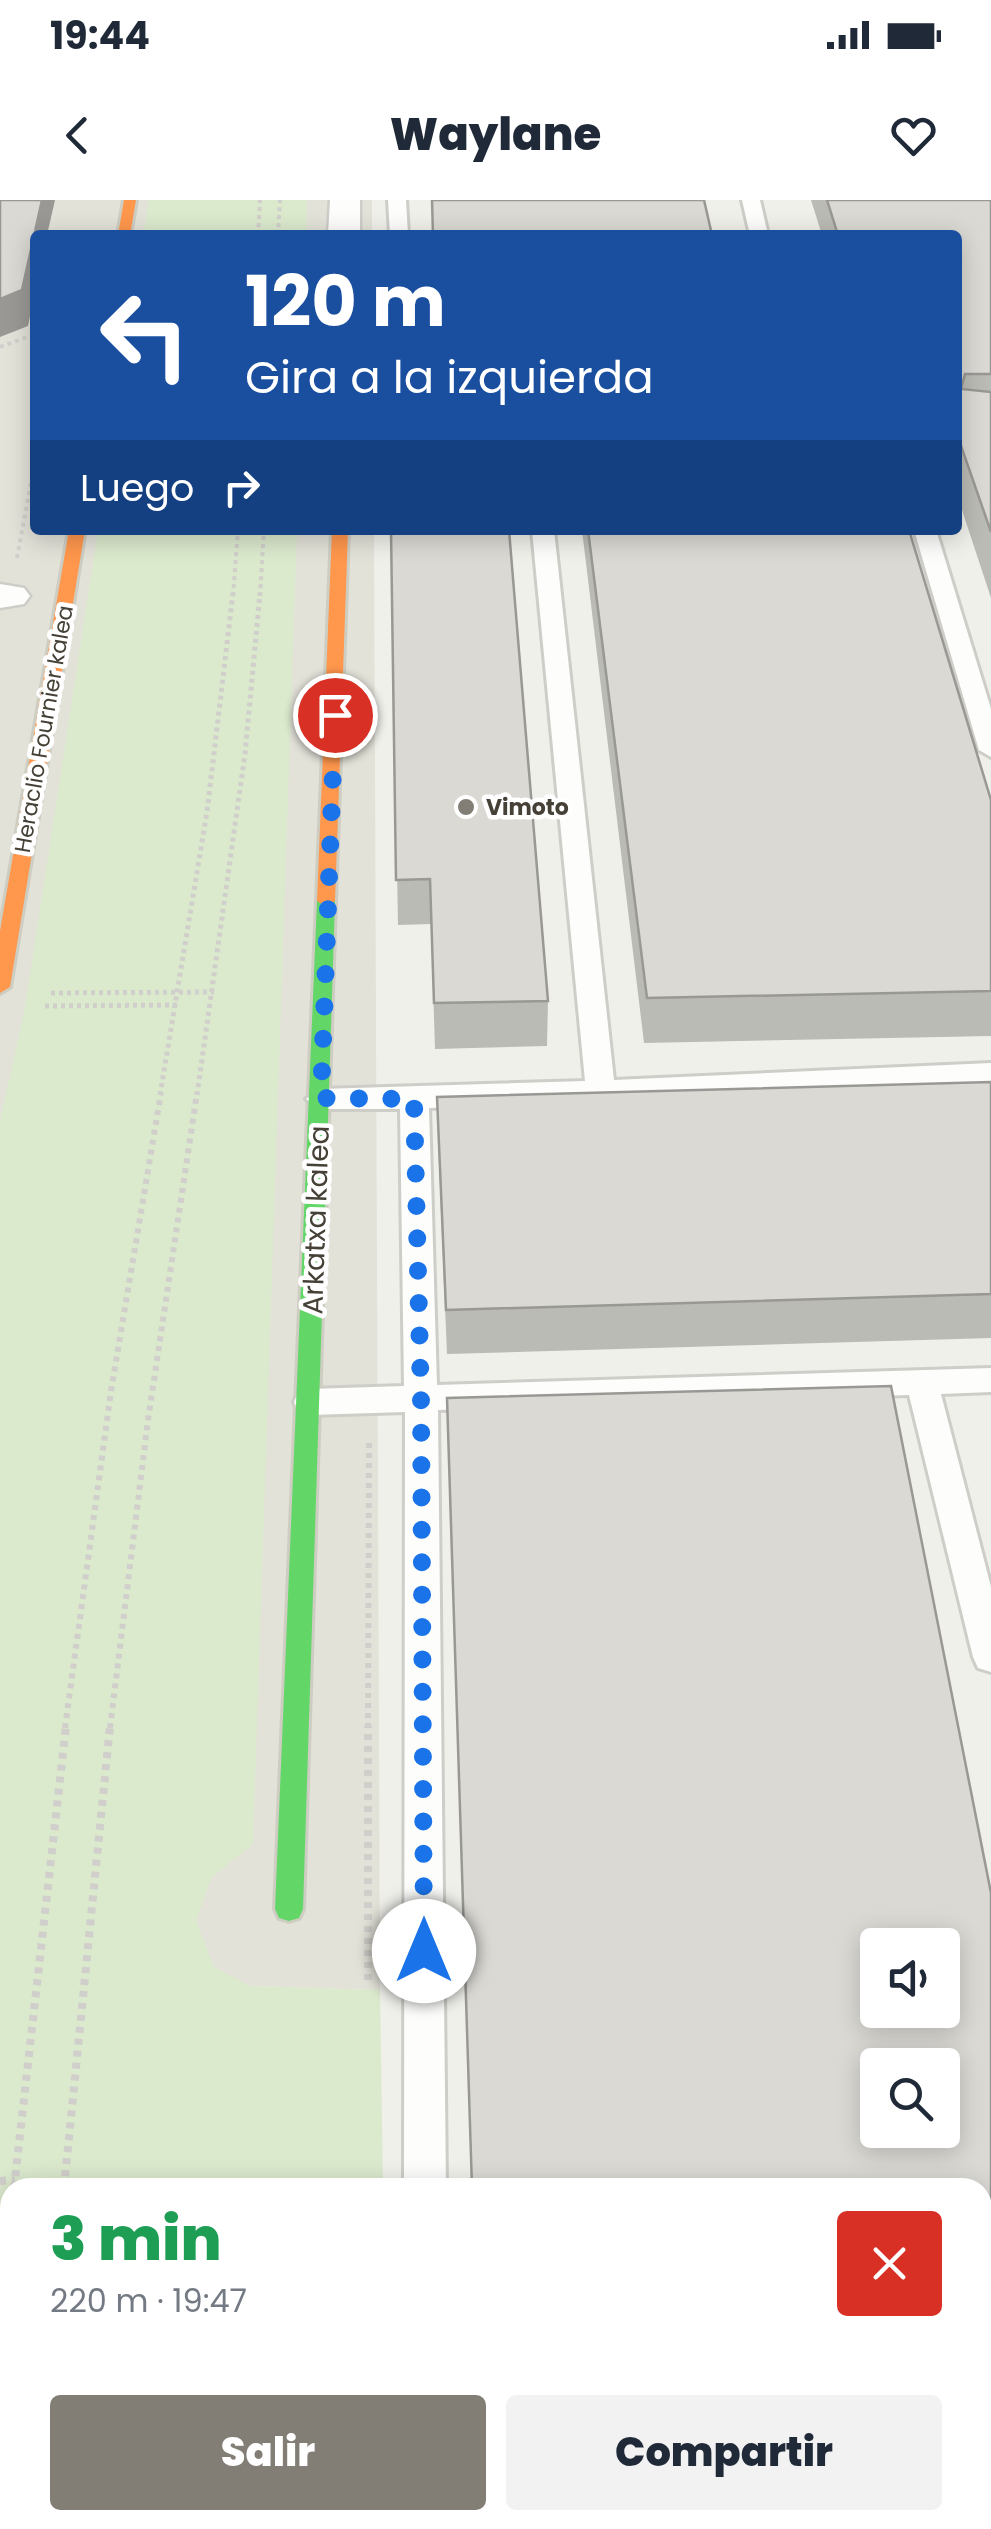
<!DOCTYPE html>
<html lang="es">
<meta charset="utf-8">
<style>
:root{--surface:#fff;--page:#f2f2f3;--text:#1f2937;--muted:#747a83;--accent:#827e76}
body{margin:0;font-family:Poppins,sans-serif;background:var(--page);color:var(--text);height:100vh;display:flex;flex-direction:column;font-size:38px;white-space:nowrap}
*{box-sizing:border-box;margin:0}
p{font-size:32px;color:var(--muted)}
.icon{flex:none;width:55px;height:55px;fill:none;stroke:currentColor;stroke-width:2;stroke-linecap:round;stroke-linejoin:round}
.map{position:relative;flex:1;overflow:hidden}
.side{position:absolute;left:0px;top:1978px;width:992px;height:352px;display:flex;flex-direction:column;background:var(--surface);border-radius:30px 30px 0 0;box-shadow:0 5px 25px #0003}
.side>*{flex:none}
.guide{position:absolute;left:30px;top:30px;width:932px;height:305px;border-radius:10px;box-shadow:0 5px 25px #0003;background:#1a4fa0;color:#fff;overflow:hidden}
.tools{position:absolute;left:860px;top:1728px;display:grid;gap:20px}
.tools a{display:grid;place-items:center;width:100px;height:100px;border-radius:10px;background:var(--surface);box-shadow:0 5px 25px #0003;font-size:50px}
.pin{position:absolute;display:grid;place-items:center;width:85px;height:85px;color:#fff;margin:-42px;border:5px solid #fff;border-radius:50%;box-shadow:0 2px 10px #0007}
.me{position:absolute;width:110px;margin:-55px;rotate:0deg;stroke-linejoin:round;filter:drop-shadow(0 0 8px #0008)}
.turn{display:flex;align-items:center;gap:35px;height:210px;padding:0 50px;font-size:45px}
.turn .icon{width:130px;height:130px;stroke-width:2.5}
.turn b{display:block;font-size:70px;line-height:85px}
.then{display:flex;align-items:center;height:95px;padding:0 50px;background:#0003;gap:20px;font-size:38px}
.round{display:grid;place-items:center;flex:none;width:105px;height:105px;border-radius:10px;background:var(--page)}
.head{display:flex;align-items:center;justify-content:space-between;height:170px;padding:0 50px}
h1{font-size:60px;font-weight:800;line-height:75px;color:#1e9e55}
.action{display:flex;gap:20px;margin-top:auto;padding:20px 50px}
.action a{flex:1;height:115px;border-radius:10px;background:var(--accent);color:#fff;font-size:40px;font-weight:800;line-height:115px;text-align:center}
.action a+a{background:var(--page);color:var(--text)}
.status{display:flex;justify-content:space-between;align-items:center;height:70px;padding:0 50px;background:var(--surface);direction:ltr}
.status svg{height:28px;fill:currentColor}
header{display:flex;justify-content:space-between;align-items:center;height:130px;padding:0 50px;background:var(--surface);font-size:45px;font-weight:800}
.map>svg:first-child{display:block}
.residential{fill:#e3e2d9}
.green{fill:#dbe9cd}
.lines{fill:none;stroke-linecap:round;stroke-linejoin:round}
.lane-casing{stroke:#cecdc8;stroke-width:6}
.street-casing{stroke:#cecdc8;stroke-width:5}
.fast-casing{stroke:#cecdc2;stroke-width:6}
.slow-casing{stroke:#cecdc2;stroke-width:6}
.path-far3{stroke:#d1cfcb;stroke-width:4;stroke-dasharray:4 4;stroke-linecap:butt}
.path-far2{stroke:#d1cfcb;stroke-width:5;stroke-dasharray:4 4;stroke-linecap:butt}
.path-far1{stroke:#d1cfcb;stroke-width:6;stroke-dasharray:5 5;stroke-linecap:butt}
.path{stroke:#d1cfcb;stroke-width:8;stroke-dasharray:6 6;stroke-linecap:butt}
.lane{fill:#fdfdfc;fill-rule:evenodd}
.street{fill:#fdfdfc;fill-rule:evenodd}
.fast{fill:#63d668;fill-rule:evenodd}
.slow{fill:#ff974d;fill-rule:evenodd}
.wall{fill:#bbbbb6}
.shaded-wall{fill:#999894}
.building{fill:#dad9d4;stroke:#999894;stroke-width:2.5;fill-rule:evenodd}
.route{stroke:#1a73e8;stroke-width:18;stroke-dasharray:0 32.4}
.poi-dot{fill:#827e76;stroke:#fff;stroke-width:4}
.labels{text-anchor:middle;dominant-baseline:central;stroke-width:9;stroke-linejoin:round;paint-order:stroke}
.far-street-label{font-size:22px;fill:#464137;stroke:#fff}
.far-poi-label{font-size:22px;font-weight:bold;fill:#464137;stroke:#fff;text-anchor:start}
.street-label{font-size:28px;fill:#464137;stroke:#fff}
</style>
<div class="status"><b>19:44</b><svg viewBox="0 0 49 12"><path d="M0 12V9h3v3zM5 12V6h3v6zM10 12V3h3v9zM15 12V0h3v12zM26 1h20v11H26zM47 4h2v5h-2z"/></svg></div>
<header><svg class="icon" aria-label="back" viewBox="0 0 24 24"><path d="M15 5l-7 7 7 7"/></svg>Waylane<svg class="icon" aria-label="heart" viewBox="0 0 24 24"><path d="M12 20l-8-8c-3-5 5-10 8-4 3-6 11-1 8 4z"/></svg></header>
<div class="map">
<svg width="991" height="2329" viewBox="0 0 991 2329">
<rect width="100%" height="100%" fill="#f0f0eb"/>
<path class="residential" d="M0 0H372V35H35V330H374L380 1790 250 1786 0 1806Z"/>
<path class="green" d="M149 0H307L306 35H143Z
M98 330H297L253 1644 211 1678 196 1721 214 1767 250 1786 380 1790 383 1987 10 1988V2320H388V2329H0V921L24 813Z"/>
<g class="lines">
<g class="lane-casing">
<path id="lane" d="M388 0H406L408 35H390Z
M742 0H760L768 35H750Z
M532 330H554L614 880 991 863V883L429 908 437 1185 991 1168V1192L941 1194 991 1387V1472L978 1468 973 1457 909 1195 438 1210 446 1988H404L405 1212 310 1215 298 1211 294 1202 298 1193 310 1189 404 1186 400 909H321L306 899 321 889 585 881Z
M914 330H936L991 509V557L979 550Z
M403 2320H449V2329H403Z"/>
</g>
<g class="street-casing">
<path id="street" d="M330 0H360V35H328Z
M0 384 24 388 30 396 24 404 0 408Z"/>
</g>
<g class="fast-casing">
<path id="fast" d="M326 695 335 701 303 1709 299 1718 289 1721 279 1718 275 1709 317 701Z"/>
</g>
<g class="slow-casing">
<path id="slow" d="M124 0H136L130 35H118Z
M69 330H85L10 787 0 793V731Z
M332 330H348L335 701 326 707 317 701Z"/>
</g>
<path class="path-far3" d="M258 35 260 0
M278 35 280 0
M0 147 35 134
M17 358 35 261
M233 396 238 330
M260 396 264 330"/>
<path class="path-far2" d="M51 793 214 792
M45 806 179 805
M160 895 207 612 233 393
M197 895 245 554 260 393"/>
<path class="path-far1" d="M65 1528 111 1191 161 893
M110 1528 148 1220 197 893
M368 1528 369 1241"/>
<path class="path" d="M368 1780V1526
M0 1981 15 1980
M14 1988 66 1526
M64 1988 110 1526
M0 2031 10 2030
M0 2132 10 2031
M39 2329 40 2320"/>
<use href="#lane" class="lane"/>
<use href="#street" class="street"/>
<use href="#fast" class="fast"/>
<use href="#slow" class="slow"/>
</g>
<path class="wall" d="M811 0H991V398L958 298V35H822Z
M391 330 548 801 547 846 435 849 431 724 398 725Z
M582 330H909L991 600V836L644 843Z
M991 882V1138L447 1154 438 942Z"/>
<path class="shaded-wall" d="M42 0H55L47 35H35V92L28 126 0 137V99Z"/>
<path class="building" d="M0 0H42L22 90 0 99Z
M432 0H704L712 35H433Z
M827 0H991V174H965L961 189 991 192V332L959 240 958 241V35H838Z
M391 330H509L548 801 434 803 430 679 396 680Z
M588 330H909L991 600V791L647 798Z
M991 882V1094L446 1110 437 897Z
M891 1186 991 1693V2316L985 2329H483V2320H982V1988H472L447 1198ZM878 1745H942V1810H878ZM878 1865H942V1930H878Z"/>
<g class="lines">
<path class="route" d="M335 515 321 898 414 899 421 1200 424 1751"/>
</g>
<circle class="poi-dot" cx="466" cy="607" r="10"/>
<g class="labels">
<g class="far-street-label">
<text transform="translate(44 529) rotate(-80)">Heraclio Fournier kalea</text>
</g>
<g class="far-poi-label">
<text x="486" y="607">Vimoto</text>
</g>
<g class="street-label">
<text transform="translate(316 1020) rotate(-88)">Arkatxa kalea</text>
</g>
</g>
</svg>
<div class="tools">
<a><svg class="icon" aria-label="sound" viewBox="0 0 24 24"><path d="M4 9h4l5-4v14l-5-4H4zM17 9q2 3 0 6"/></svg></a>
<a><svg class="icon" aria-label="search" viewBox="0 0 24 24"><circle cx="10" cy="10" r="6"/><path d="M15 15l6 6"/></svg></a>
</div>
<div class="pin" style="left:335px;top:515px;background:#d93025"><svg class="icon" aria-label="arrive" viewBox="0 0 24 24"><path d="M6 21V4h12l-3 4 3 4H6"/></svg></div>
<svg class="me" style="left:424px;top:1751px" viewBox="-20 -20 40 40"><circle r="19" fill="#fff"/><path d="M0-13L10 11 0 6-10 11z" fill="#1a73e8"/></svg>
<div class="guide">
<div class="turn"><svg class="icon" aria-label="left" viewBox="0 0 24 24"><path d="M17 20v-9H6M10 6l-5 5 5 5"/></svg><div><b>120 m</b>Gira a la izquierda</div></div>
<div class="then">Luego<svg class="icon" aria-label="right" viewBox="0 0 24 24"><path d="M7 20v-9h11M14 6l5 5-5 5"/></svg></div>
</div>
<section class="side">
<div class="head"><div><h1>3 min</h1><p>220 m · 19:47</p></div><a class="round" style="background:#d93025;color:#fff"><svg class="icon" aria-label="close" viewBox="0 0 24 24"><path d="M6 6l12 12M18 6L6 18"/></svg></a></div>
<div class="action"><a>Salir</a><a>Compartir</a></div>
</section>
</div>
